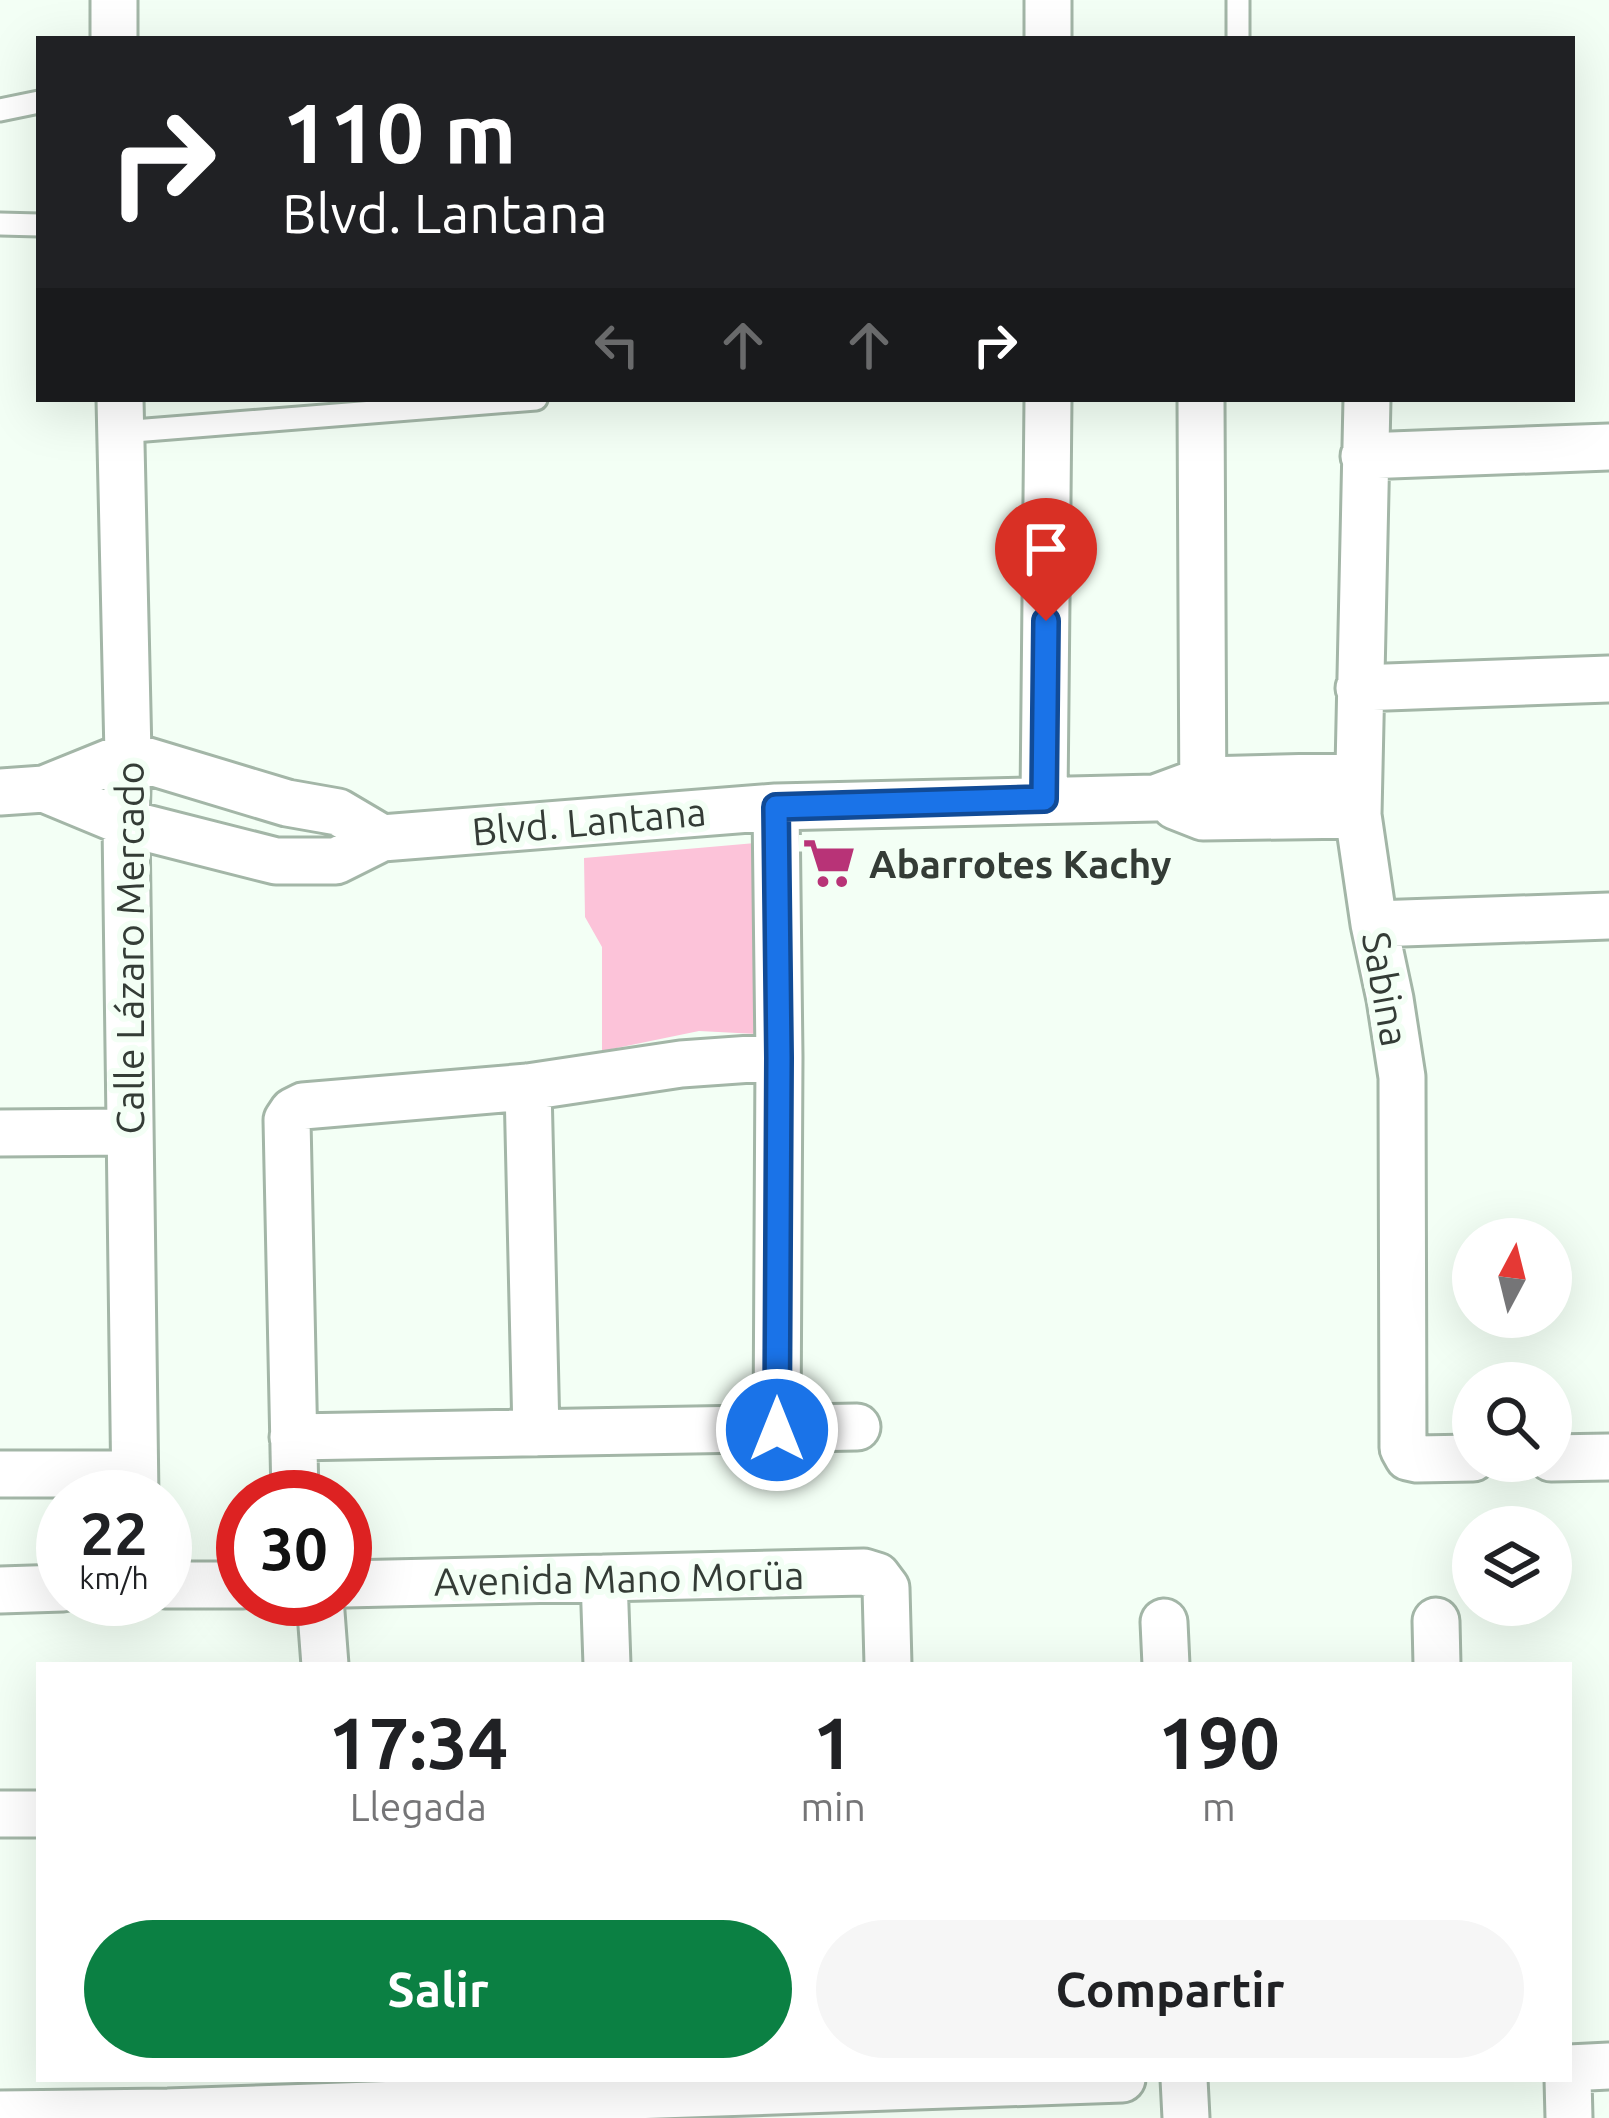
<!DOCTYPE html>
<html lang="es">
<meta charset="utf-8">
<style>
:root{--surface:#fff;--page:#f6f6f6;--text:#202124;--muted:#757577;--accent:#0b8043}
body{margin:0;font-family:Ubuntu,sans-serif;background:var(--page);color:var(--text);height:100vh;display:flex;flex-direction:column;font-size:45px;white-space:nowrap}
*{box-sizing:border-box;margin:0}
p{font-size:39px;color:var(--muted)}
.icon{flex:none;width:66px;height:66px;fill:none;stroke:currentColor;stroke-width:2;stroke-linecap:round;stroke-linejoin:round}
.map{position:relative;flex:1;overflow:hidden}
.side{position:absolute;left:36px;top:1662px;width:1536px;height:420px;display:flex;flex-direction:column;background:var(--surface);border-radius:0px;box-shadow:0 12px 48px #0002}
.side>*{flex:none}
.banner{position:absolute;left:36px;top:36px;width:1539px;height:366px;border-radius:0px;box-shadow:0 12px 48px #0002;background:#202124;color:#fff;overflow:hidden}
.needle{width:78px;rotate:7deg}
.fabs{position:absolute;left:1452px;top:1218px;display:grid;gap:24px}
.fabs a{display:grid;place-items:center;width:120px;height:120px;border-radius:50%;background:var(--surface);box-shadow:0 12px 48px #0002;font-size:60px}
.speed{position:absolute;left:36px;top:1470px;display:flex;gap:24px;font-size:60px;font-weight:700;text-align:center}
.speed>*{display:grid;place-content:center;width:156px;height:156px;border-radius:50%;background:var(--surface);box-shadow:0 12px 48px #0002;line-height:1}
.speed small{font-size:30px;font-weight:400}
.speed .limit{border:18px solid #d22;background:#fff;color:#111}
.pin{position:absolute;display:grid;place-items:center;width:102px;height:102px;color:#fff;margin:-123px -51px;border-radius:50% 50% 50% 0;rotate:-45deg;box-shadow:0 0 12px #0007}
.pin .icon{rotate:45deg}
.me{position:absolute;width:132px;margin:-66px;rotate:0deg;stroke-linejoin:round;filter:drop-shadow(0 0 9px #0008)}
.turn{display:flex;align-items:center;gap:42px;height:252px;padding:0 48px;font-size:54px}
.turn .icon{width:156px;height:156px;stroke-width:2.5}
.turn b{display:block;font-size:84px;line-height:102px}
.lanes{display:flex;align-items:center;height:114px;padding:0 48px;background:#0003;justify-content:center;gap:60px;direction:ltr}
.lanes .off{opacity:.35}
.eta{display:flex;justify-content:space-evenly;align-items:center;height:204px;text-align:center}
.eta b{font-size:72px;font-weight:700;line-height:84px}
.primary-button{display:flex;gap:24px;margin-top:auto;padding:24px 48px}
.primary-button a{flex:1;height:138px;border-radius:72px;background:var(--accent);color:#fff;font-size:48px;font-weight:700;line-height:138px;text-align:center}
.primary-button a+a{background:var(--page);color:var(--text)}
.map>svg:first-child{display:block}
.green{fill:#fcc3d9}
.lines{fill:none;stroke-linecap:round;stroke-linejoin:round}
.service-casing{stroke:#a3b6a7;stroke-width:27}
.minor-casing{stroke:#a3b6a7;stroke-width:51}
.service{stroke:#fff;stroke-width:21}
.minor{stroke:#fff;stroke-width:45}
.route-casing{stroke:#114b97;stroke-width:30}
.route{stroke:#1a73e8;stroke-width:21}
.labels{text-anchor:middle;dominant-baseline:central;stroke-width:12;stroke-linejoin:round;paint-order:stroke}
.street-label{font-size:39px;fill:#343c36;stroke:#f3fff5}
.poi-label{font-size:39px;font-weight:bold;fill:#343c36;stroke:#f3fff5;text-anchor:start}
</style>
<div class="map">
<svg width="1609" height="2118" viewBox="0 0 1609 2118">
<rect width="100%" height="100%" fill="#f3fff5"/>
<path class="green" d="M766 842 757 1034 699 1031 602 1051V947L585 917 584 858Z"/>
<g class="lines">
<g class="service-casing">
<path id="service" d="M1238 37V0
M0 110 39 102
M0 224 39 225
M121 432 536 399"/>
</g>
<g class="minor-casing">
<path id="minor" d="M114 0V39
M1048 0V39
M120 399 128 755 126 823 135 1497
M1201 399 1203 817
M1367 399 1358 815 1374 924 1390 999 1402 1077 1403 1448 1408 1457 1417 1459 1473 1458
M1364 456 1609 447
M1359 688 1609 679
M44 789 126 823 276 861H336L382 838 776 807 1155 798 1204 780 1358 776
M0 792 44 789 128 755 287 803 338 812 382 838
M1044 799 1048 399
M1175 806 1203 817 1358 815
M776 807 779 1057 777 1429
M1374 924 1609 916
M528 1087 536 1433
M0 1133 130 1132
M293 1437 857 1427
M1551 1458 1609 1457
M0 1474H134
M295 1497 287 1120 293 1111 303 1106 528 1087 681 1064 779 1057
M604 1578 607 1665
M345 1584 864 1572 877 1576 886 1588 888 1665
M165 1585H243
M0 1590 63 1588
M320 1599 325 1665
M1436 1621 1437 1665
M1164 1622 1166 1665
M0 1814H39
M1569 2068 1609 2066
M1184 2079 1186 2118
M1568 2079 1569 2118
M0 2114 168 2112 1122 2079"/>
</g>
<use href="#service" class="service"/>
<use href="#minor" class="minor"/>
</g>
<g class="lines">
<g class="route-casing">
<path id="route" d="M777 1430 779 1058 776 807 1044 799 1046 621"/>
</g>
<use href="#route" class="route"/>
</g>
<defs>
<g id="supermarket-bare" transform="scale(4.14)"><path d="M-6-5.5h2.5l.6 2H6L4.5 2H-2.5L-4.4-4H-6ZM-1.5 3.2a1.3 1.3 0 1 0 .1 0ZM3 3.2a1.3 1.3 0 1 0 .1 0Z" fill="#b83377" stroke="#f3fff5" stroke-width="2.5" paint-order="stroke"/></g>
</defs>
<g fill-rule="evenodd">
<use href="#supermarket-bare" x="829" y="863"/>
</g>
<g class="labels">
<g class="street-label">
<text transform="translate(589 821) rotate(-5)">Blvd. Lantana</text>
<text transform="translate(129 948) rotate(-90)">Calle Lázaro Mercado</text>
<text transform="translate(1386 989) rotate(80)">Sabina</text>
<text transform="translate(619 1578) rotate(-1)">Avenida Mano Morüa</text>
</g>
<g class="poi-label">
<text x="869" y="863">Abarrotes Kachy</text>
</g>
</g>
</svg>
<div class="fabs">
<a><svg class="needle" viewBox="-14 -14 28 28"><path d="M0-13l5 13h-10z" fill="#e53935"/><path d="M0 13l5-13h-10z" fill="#757577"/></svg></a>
<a><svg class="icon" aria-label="search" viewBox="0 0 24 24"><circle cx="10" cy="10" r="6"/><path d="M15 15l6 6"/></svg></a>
<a><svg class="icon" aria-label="layers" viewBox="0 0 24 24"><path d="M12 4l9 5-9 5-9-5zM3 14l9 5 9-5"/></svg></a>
</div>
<div class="speed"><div>22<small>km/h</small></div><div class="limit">30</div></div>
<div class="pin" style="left:1046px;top:621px;background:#d93025"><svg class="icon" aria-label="arrive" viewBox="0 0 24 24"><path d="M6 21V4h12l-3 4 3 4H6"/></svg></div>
<svg class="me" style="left:777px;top:1430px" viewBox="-20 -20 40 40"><circle r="17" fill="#1a73e8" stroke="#fff" stroke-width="3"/><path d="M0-11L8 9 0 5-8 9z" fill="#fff"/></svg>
<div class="banner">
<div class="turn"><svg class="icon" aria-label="right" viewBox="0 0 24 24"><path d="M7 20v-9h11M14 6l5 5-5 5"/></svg><div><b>110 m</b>Blvd. Lantana</div></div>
<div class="lanes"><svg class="icon off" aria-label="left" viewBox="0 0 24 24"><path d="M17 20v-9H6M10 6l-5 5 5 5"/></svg><svg class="icon off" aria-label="ahead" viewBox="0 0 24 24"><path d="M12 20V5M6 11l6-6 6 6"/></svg><svg class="icon off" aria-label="ahead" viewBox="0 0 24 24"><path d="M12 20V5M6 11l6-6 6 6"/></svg><svg class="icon" aria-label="right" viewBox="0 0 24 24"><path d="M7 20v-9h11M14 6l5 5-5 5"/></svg></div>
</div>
<section class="side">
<div class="eta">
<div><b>17:34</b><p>Llegada</p></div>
<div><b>1</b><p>min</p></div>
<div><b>190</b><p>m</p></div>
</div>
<div class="primary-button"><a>Salir</a><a>Compartir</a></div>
</section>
</div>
